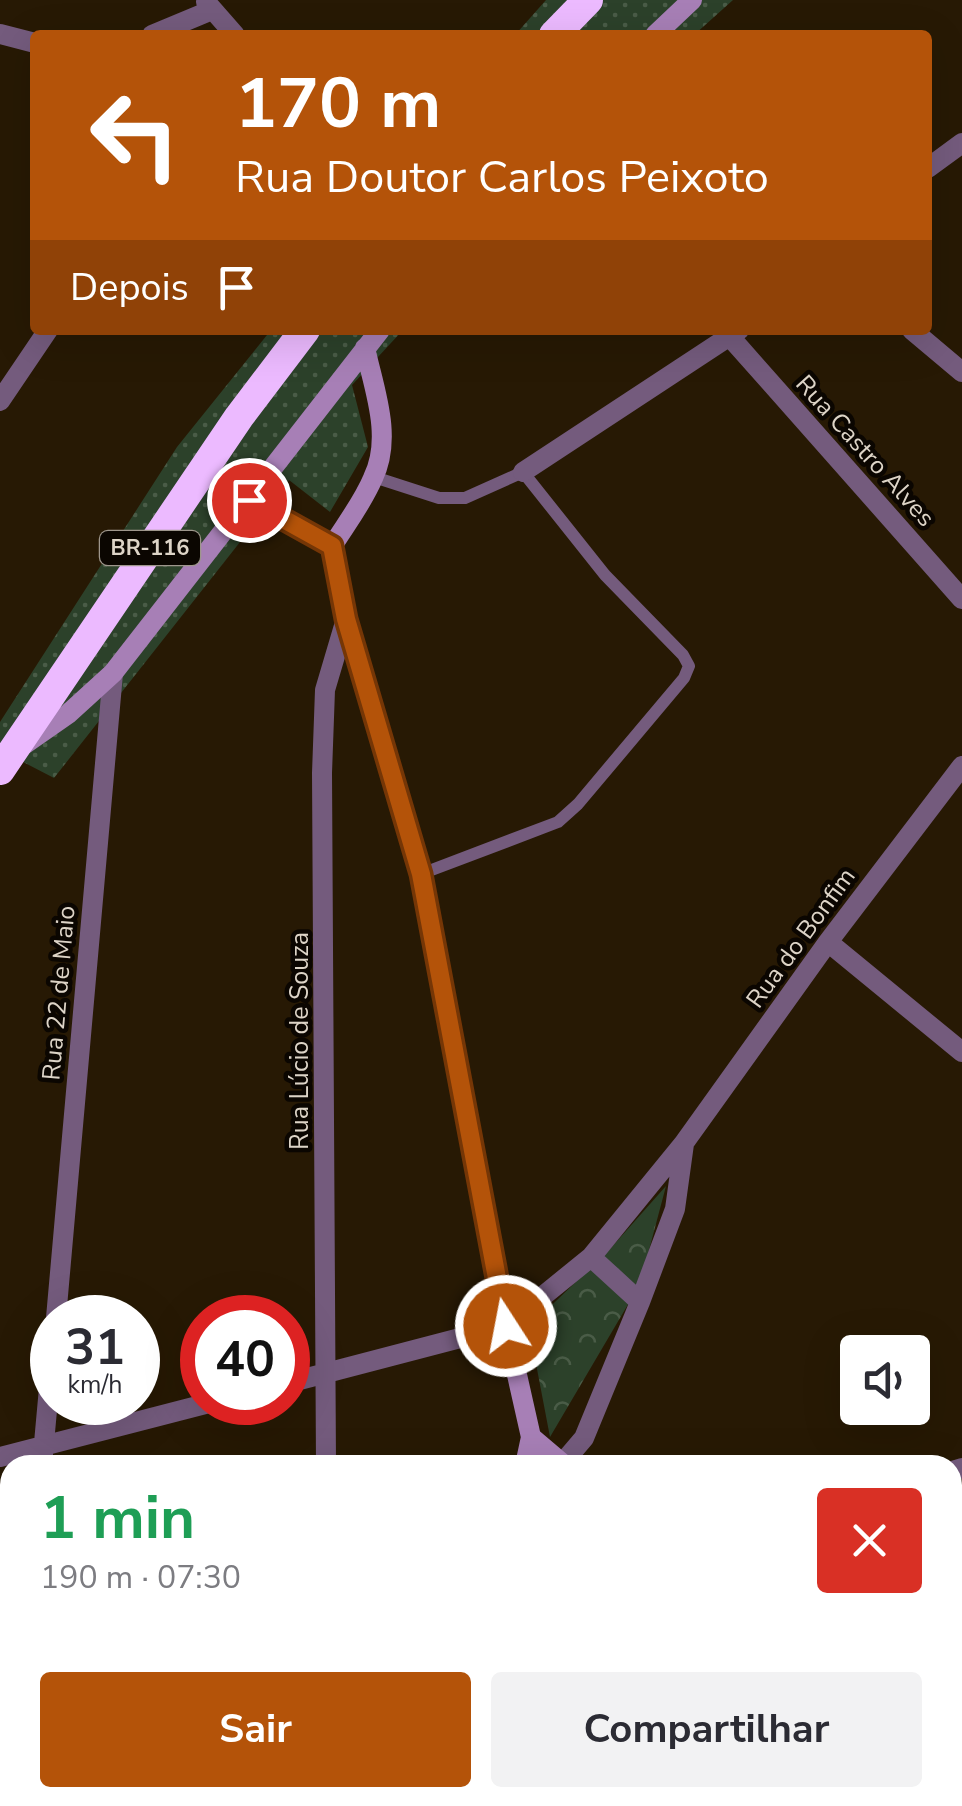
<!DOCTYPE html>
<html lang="pt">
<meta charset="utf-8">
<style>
:root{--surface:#fff;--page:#f2f2f3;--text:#2b2b33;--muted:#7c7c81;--accent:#b45309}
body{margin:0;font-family:"Nunito Sans",sans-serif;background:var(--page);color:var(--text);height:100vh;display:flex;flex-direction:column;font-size:38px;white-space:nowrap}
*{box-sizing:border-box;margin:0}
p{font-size:32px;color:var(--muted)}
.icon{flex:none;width:55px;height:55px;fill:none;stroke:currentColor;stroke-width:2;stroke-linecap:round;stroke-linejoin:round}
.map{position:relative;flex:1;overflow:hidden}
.side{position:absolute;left:0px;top:1455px;width:962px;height:352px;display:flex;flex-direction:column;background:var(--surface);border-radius:30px 30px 0 0;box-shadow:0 10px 40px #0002}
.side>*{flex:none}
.banner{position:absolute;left:30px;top:30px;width:902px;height:305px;border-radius:10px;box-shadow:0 10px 40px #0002;background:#b45309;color:#fff;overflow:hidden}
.buttons{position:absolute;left:840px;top:1335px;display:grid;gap:20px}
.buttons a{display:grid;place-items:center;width:90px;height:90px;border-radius:10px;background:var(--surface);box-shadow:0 10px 40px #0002;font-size:50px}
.speed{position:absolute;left:30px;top:1295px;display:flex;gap:20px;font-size:50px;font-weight:700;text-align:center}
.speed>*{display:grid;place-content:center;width:130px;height:130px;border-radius:50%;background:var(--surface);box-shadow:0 10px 40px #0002;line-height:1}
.speed small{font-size:25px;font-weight:400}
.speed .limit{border:15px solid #d22;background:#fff;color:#111}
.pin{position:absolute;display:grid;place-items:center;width:85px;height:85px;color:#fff;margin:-42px;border:5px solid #fff;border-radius:50%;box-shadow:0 2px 10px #0007}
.me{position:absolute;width:110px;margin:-55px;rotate:349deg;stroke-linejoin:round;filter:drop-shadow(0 0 8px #0008)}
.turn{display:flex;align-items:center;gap:35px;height:210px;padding:0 40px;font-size:45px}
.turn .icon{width:130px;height:130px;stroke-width:2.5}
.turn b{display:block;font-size:70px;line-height:85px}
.then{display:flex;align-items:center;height:95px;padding:0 40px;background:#0003;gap:20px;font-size:38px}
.round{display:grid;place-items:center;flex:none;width:105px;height:105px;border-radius:10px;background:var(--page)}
.head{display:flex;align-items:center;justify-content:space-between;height:170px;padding:0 40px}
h1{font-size:60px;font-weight:700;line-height:75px;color:#1e9e55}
.button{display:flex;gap:20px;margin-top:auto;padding:20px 40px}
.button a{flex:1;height:115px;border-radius:10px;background:var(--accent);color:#fff;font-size:40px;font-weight:700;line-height:115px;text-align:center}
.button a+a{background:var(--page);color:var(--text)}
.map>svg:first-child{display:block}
.grass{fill:url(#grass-dots)}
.park{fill:url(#park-crowns)}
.building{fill:#34244d}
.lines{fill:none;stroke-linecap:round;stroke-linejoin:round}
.lane{stroke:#745b7d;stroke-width:12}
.street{stroke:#745b7d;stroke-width:20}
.secondary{stroke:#a77fb6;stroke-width:20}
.highway{stroke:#ecbaff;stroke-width:30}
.tree{fill:#769063}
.route-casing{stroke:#753606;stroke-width:25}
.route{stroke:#b45309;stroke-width:18}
.labels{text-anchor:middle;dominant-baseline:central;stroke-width:9;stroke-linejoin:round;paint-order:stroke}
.shield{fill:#0b0601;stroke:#9e968c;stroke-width:2.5}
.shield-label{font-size:22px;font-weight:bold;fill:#ddd4c7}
.street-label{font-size:25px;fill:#ddd4c7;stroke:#0b0601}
</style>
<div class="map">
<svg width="962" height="1806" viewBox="0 0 962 1806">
<defs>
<pattern id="grass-dots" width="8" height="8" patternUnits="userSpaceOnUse" patternTransform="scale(2.5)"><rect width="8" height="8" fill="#2c412a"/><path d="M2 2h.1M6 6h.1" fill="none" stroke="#4a5c47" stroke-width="1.8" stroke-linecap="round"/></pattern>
<pattern id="park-crowns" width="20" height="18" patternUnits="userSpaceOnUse" patternTransform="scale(2.5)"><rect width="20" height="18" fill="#2c412a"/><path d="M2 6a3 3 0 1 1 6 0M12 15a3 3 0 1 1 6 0" fill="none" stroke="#4a5c47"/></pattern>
</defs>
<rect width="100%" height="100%" fill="#271904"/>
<path class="grass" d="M546 0H733L694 35H515Z
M271 330H403L352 385 368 447 330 512 289 480 54 778 0 750V722L177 447Z"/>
<path class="park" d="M666 1186 640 1284 550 1437 529 1327 610 1249Z"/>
<path class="building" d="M684 1798H822L826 1806H686Z"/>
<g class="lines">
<path class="lane" d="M374 477 439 498H465L523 472 605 575 683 655 689 666 684 678 578 804 558 822 421 874"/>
<path class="street" d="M206 2 235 35
M0 34 35 43
M152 35 212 10
M928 168 962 143
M912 330 962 372
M731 338 962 599
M0 401 48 330
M523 472 739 330
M828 942 962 1052
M591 1257 640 1302
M56 1318 113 673
M288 1383 506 1326 591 1257 684 1143 828 942 962 766
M0 1457 213 1402
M42 1465 52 1355
M326 1465 322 773 325 690 346 619
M561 1465 584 1438 640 1302 675 1209 684 1144
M952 1471 962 1468
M952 1522 962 1519
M0 1723 10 1661
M320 1806V1798"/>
<path class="secondary" d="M655 35 692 0
M249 500 333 545
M333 545 346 619 421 874 506 1326 531 1437 525 1465
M333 545C346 524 363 502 373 478 393 437 374 389 365 348
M25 744 68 714 113 673 380 330
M531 1437 564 1465
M613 1798 616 1806
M653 1798 656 1806"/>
<path class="highway" d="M554 35 588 0
M0 770 239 417 305 330"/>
</g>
<circle class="tree" cx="540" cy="1331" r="11"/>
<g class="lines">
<g class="route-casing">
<path id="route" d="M249 500 332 546 346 619 421 874 506 1326"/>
</g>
<use href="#route" class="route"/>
</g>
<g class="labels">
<rect class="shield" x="100" y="531" width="100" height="34" rx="8"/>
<g class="shield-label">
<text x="150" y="548">BR-116</text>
</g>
<g class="street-label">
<text transform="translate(865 451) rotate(48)">Rua Castro Alves</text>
<text transform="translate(801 938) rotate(-54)">Rua do Bonfim</text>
<text transform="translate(59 993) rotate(-85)">Rua 22 de Maio</text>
<text transform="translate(300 1041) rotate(-90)">Rua Lúcio de Souza</text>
</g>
</g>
</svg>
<div class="buttons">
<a><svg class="icon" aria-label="sound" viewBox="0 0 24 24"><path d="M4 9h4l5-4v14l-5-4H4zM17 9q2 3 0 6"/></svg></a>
</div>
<div class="speed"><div>31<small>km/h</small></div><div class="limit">40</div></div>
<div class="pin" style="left:249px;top:500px;background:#d93025"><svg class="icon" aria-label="arrive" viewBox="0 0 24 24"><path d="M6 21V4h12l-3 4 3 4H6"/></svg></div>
<svg class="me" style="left:506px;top:1326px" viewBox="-20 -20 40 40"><circle r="17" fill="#b45309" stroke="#fff" stroke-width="3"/><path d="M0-11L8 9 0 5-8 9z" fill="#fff"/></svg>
<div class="banner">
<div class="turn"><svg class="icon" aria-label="left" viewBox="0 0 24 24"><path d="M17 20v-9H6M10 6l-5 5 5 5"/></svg><div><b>170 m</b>Rua Doutor Carlos Peixoto</div></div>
<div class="then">Depois<svg class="icon" aria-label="arrive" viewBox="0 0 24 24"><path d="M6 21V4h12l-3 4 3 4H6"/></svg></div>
</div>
<section class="side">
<div class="head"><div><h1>1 min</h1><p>190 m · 07:30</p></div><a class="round" style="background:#d93025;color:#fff"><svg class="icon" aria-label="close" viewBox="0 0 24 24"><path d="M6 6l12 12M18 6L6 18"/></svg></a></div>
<div class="button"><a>Sair</a><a>Compartilhar</a></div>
</section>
</div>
